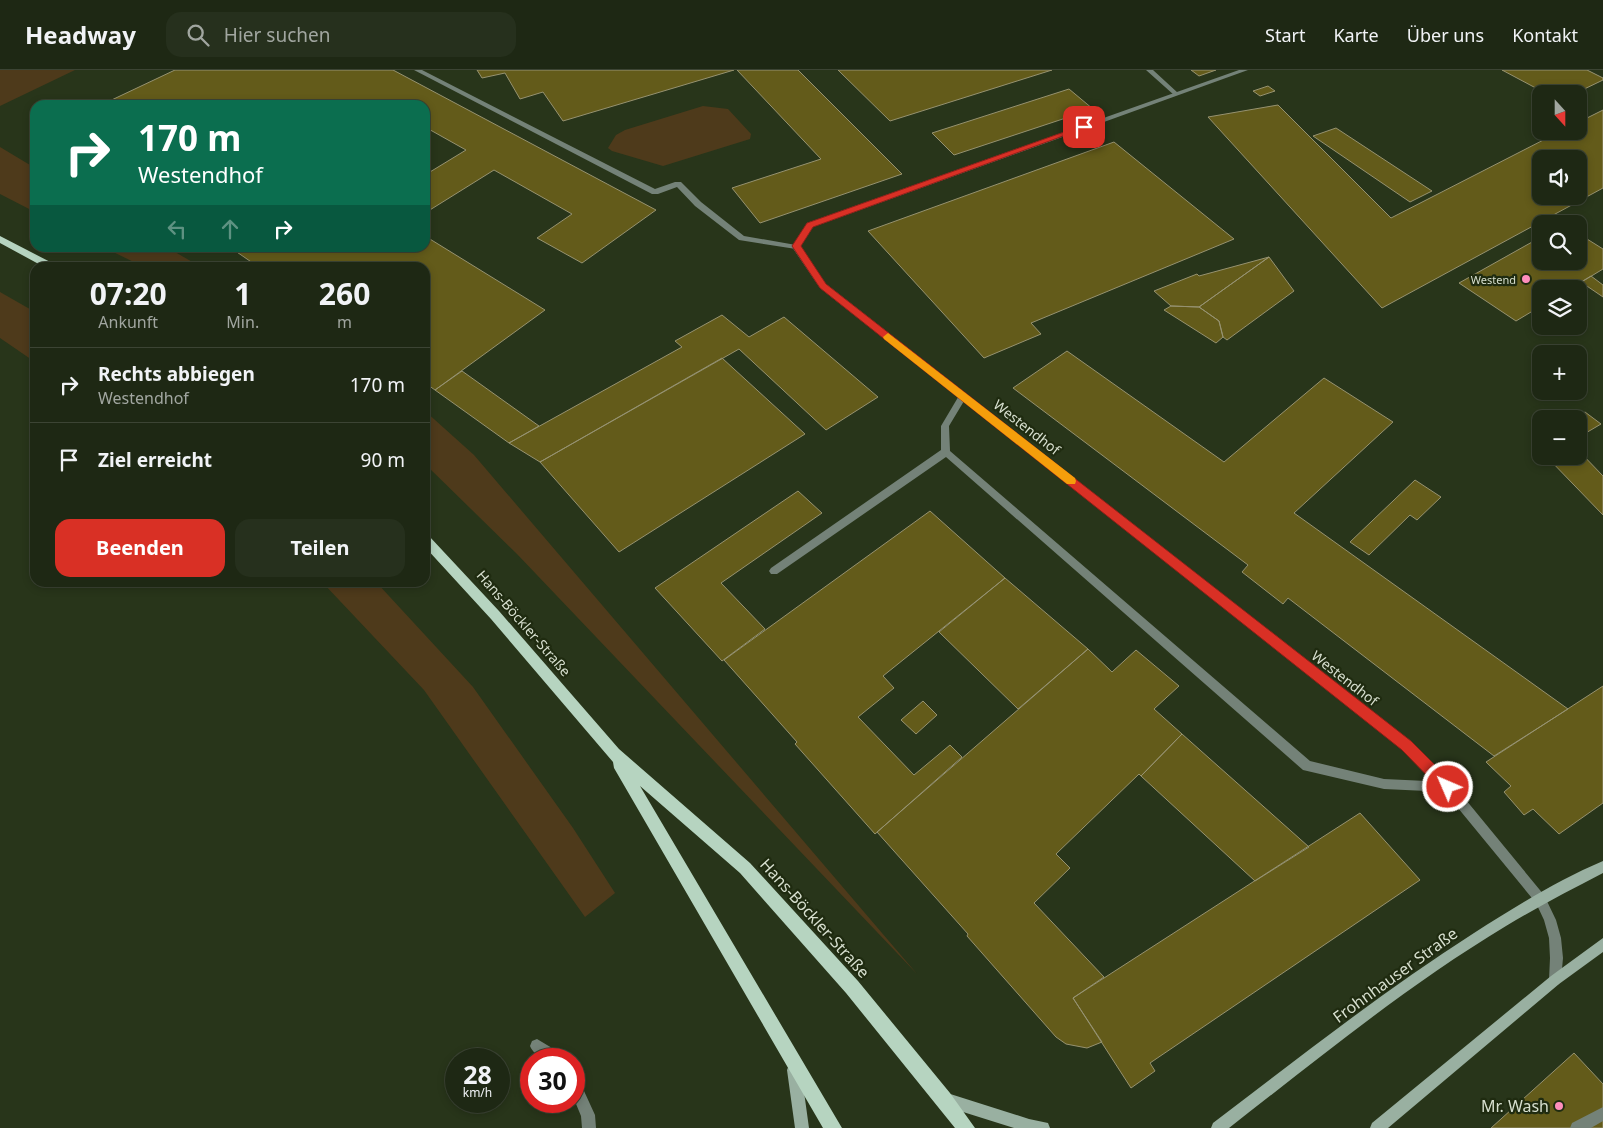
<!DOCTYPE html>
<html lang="de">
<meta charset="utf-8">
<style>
:root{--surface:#1e2814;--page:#26301d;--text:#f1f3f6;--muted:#a1a6a0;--line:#3c4434;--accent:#d93025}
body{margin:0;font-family:"Noto Sans",sans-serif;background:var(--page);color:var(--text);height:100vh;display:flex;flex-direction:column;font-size:19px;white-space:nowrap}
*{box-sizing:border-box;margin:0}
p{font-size:16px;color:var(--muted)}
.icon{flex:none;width:28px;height:28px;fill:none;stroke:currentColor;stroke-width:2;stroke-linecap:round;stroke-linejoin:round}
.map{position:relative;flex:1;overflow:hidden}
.drawer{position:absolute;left:30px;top:192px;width:400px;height:325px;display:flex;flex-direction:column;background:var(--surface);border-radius:15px;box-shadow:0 2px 8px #0003,0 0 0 1px var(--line)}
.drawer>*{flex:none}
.hud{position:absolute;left:30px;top:30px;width:400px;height:152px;border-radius:15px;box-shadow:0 2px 8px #0003,0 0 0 1px var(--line);background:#0b6e4f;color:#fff;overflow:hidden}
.needle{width:32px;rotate:159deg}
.controls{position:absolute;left:1532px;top:15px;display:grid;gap:10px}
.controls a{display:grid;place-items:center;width:55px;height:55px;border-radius:10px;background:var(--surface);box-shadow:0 2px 8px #0003,0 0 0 1px var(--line);font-size:25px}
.speed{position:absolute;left:445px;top:978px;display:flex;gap:10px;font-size:25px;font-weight:700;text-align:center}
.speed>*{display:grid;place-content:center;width:65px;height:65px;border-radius:50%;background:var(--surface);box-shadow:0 2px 8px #0003,0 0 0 1px var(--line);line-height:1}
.speed small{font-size:12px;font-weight:400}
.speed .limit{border:8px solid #d22;background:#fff;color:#111}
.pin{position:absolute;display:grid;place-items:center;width:42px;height:42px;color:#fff;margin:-21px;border-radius:10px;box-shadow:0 2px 8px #0006}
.me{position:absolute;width:55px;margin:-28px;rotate:315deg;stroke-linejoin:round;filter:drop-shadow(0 0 4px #0008)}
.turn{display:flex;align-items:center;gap:18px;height:105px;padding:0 25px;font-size:22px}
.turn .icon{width:65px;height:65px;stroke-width:2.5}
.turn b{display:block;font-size:35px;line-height:42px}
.lanes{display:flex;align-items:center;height:48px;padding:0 25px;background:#0003;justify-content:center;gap:25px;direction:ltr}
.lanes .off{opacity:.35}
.eta{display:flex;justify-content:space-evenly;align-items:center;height:85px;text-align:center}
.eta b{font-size:30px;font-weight:700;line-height:35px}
.cta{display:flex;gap:10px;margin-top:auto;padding:10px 25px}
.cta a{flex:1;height:58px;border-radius:15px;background:var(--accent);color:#fff;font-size:20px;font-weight:700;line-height:58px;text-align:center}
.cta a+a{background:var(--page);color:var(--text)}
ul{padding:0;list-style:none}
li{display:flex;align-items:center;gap:15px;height:75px;padding:0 25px;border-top:1px solid var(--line)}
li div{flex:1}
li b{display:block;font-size:19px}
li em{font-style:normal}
header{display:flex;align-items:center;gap:30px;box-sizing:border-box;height:70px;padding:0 25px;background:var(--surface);border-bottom:1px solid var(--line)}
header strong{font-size:24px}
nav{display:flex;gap:28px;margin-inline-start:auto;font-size:18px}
.search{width:350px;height:45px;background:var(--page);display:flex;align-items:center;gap:12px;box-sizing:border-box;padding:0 18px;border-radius:15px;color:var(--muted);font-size:19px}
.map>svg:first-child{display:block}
.green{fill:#4e3a1b}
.building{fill:#635b1a;stroke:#969270;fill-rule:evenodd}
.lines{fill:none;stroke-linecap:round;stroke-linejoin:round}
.lane{fill:#748278;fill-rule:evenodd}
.street{fill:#748278;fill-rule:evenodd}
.secondary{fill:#99b0a1;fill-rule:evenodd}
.primary{fill:#b6d4c0;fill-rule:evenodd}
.route{fill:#d93025;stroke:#8d1f18}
.slow{fill:#f59e0b}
.poi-dot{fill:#fe8ebc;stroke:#1f2b10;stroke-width:2}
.labels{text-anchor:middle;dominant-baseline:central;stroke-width:4.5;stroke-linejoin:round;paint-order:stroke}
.far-poi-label{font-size:11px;fill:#d7dfcf;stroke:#1f2b10;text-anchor:end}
.street-label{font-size:14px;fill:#d7dfcf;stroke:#1f2b10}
.near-street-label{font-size:16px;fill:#d7dfcf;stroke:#1f2b10}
.near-poi-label{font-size:16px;fill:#d7dfcf;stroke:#1f2b10;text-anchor:end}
</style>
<header>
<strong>Headway</strong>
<div class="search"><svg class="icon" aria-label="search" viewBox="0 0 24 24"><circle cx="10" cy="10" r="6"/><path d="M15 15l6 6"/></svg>Hier suchen</div>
<nav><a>Start</a><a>Karte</a><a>Über uns</a><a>Kontakt</a></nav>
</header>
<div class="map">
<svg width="1603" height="1058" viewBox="0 0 1603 1058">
<rect width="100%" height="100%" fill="#28351a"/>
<path class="green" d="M0 0H75L0 36Z
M703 36 728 39 751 64 750 69 663 96 612 81 608 78 616 65 625 60Z
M0 77 35 98V142L0 124Z
M105 178H168L201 197H144Z
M0 222 35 242V292L0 268Z
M425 341 474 385 917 904 517 484 425 394Z
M323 513H377L473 617 573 758 615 823 585 847 424 620Z"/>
<path class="building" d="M175 0H393L656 140 582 193 537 168 572 144 494 100 425 143V105L466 80 425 57V35H101Z
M477 0H734L563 51 543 22 520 29 505 3 482 8Z
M737 0H798L902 104 760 153 732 118 821 89Z
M838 0H1052L890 51Z
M1191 0H1216L1199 6Z
M1502 0H1587L1603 8V10L1578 22 1547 24Z
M1268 16 1275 21 1260 26 1253 21Z
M1069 19 1093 39 954 85 932 63Z
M1278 35 1391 148 1561 61H1579V52L1603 40V118L1382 238 1208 47ZM1541 89H1579V126H1541Z
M1336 58 1432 121 1410 132 1313 66Z
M1114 72 1234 169 1031 253 1041 264 984 288 868 161Z
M1579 164 1603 179V199L1570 219H1541V236L1516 251 1459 213 1541 167V191H1579Z
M425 166 545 240 435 320 425 313V198H260L231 178H425Z
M1269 187 1199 237 1171 236 1154 221 1197 204 1199 206Z
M1269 187 1294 221 1227 270 1223 267 1219 251 1199 237Z
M1591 206 1603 215V227L1581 212Z
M1171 236 1199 237 1219 251 1223 267 1216 273 1164 240Z
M722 245 749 267 784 247 878 327 826 360 739 279 540 392 509 373 682 277 675 271Z
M1067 281 1224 392 1324 308 1393 352 1294 443 1568 639 1494 686 1288 528 1283 534 1242 502 1248 495 1013 318Z
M722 288 805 364 619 482 540 392Z
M462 301 539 356 509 373 435 320Z
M1585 342 1601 354 1579 367V349H1574Z
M1579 381 1603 406V445L1546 386H1579Z
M1415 410 1441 427 1417 450 1410 445 1369 485 1350 472Z
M798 421 822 443 721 513 765 559 722 591 655 518Z
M930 441 1005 508 883 606 894 618 858 647 914 705 950 675 962 687 875 764 795 674 797 672 724 590Z
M1005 508 1088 579 1018 639 939 562Z
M1088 579 1112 602 1136 580 1179 616 1154 639 1182 664 1141 706 1139 704 1056 784 1070 798 1034 833 1104 907 1073 928 1102 972 1087 978 1066 974 1056 967 967 866 968 864 877 762Z
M1603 616V733L1559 764 1533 739 1524 745 1504 722 1511 716 1486 692Z
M923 631 937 645 916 664 901 650Z
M1182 664 1309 777 1255 811 1141 706Z
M1360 743 1420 810 1150 993 1155 1001 1131 1018 1073 928Z
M1574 983 1603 1014V1058H1491Z"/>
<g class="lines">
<path class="lane" d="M414 0H422L655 119 675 112H681L701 132 744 166 796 175 800 177 796 179 739 170 695 136 677 117 658 124H652Z
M1146 0H1153L1178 23V25H1174Z
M963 323 967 326 949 356 950 381 1310 691 1384 709 1448 712 1452 713 1454 717 1452 721 1448 722 1384 719 1303 700 946 387 777 504H771L769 501 771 498 941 380V356L960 324Z
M537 969 562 984 563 989C551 989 536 990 530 976L532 971Z
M574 1008 579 1010 595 1045 596 1058H582L581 1046 574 1029Z
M1603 1037V1051L1591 1058H1570L1572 1053Z"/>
<path class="street" d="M1239 0H1248L813 157 800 177 826 214 1410 671 1452 713 1544 825 1556 850 1561 868 1563 888 1561 910 1559 914 1555 916 1551 914 1549 910 1550 888 1549 868 1544 850 1536 833 1444 721 1402 679 820 218 792 177 807 153Z"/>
<path class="secondary" d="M1603 791V803C1570 820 1538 837 1506 856 1408 915 1319 988 1229 1058H1211L1213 1053C1299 988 1383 921 1474 863 1515 837 1558 810 1603 791Z
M1603 868V882L1559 914 1388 1058H1370L1372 1053 1551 906Z
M794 993 799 995 801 1000 809 1058H795L787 1000 789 995Z
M944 1022 1029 1049 1048 1053 1050 1058H1014L944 1036 939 1034 937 1029 939 1024Z"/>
<path class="primary" d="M0 166 58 196 60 198H46L0 173Z
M425 464 429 466 499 541 619 679 750 793 858 911 950 1023 975 1058H955L846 923 740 803 640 716 842 1058H823L614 698 613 692 491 549 425 477Z"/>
</g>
<path class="route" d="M1081 56 1088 57 813 157 801 176 826 214 1411 671 1453 713 1454 717 1453 722 1448 723 1443 722 1402 680 820 218 792 176 807 153Z"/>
<path class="slow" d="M888 263 1075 408 1076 411 1075 414H1067L884 269 883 267Z"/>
<g class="poi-dot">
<circle cx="1526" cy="209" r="5"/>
<circle cx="1559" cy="1036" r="5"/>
</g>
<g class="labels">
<g class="far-poi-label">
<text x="1516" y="209">Westend</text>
</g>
<g class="street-label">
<text transform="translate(1027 357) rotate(38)">Westendhof</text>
<text transform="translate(524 553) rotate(49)">Hans-Böckler-Straße</text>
<text transform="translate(1345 608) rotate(38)">Westendhof</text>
</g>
<g class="near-street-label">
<text transform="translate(815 848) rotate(48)">Hans-Böckler-Straße</text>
<text transform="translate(1395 905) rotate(-36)">Frohnhauser Straße</text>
</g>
<g class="near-poi-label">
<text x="1549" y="1036">Mr. Wash</text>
</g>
</g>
</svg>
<div class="controls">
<a><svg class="needle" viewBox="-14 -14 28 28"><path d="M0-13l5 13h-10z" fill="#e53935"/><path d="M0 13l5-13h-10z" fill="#a1a6a0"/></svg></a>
<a><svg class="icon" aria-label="sound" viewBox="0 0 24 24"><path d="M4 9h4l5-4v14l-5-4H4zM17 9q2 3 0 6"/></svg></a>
<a><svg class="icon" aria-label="search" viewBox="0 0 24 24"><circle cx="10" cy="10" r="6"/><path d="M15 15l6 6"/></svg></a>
<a><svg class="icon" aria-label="layers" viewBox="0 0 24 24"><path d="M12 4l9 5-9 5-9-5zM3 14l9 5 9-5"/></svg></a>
<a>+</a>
<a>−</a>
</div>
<div class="speed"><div>28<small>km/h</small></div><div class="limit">30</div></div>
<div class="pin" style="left:1084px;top:57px;background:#d93025"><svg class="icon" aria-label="arrive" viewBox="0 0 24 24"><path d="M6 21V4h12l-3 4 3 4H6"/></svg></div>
<svg class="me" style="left:1448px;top:717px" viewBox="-20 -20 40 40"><circle r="17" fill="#d93025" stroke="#fff" stroke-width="3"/><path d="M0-11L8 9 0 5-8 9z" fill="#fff"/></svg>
<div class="hud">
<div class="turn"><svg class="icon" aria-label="right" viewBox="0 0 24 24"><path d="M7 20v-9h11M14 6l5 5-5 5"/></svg><div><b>170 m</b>Westendhof</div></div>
<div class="lanes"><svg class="icon off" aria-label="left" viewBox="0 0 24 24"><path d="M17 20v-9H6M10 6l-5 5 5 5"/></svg><svg class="icon off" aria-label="ahead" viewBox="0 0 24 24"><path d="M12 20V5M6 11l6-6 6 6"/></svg><svg class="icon" aria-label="right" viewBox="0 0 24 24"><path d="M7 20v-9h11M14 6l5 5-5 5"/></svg></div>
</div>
<section class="drawer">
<div class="eta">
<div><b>07:20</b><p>Ankunft</p></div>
<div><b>1</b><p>Min.</p></div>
<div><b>260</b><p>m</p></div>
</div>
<ul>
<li><svg class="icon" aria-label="right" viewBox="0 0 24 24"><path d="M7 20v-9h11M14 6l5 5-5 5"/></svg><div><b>Rechts abbiegen</b><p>Westendhof</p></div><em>170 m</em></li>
<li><svg class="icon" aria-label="arrive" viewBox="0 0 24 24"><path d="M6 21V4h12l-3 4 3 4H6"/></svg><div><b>Ziel erreicht</b></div><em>90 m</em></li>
</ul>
<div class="cta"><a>Beenden</a><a>Teilen</a></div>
</section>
</div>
